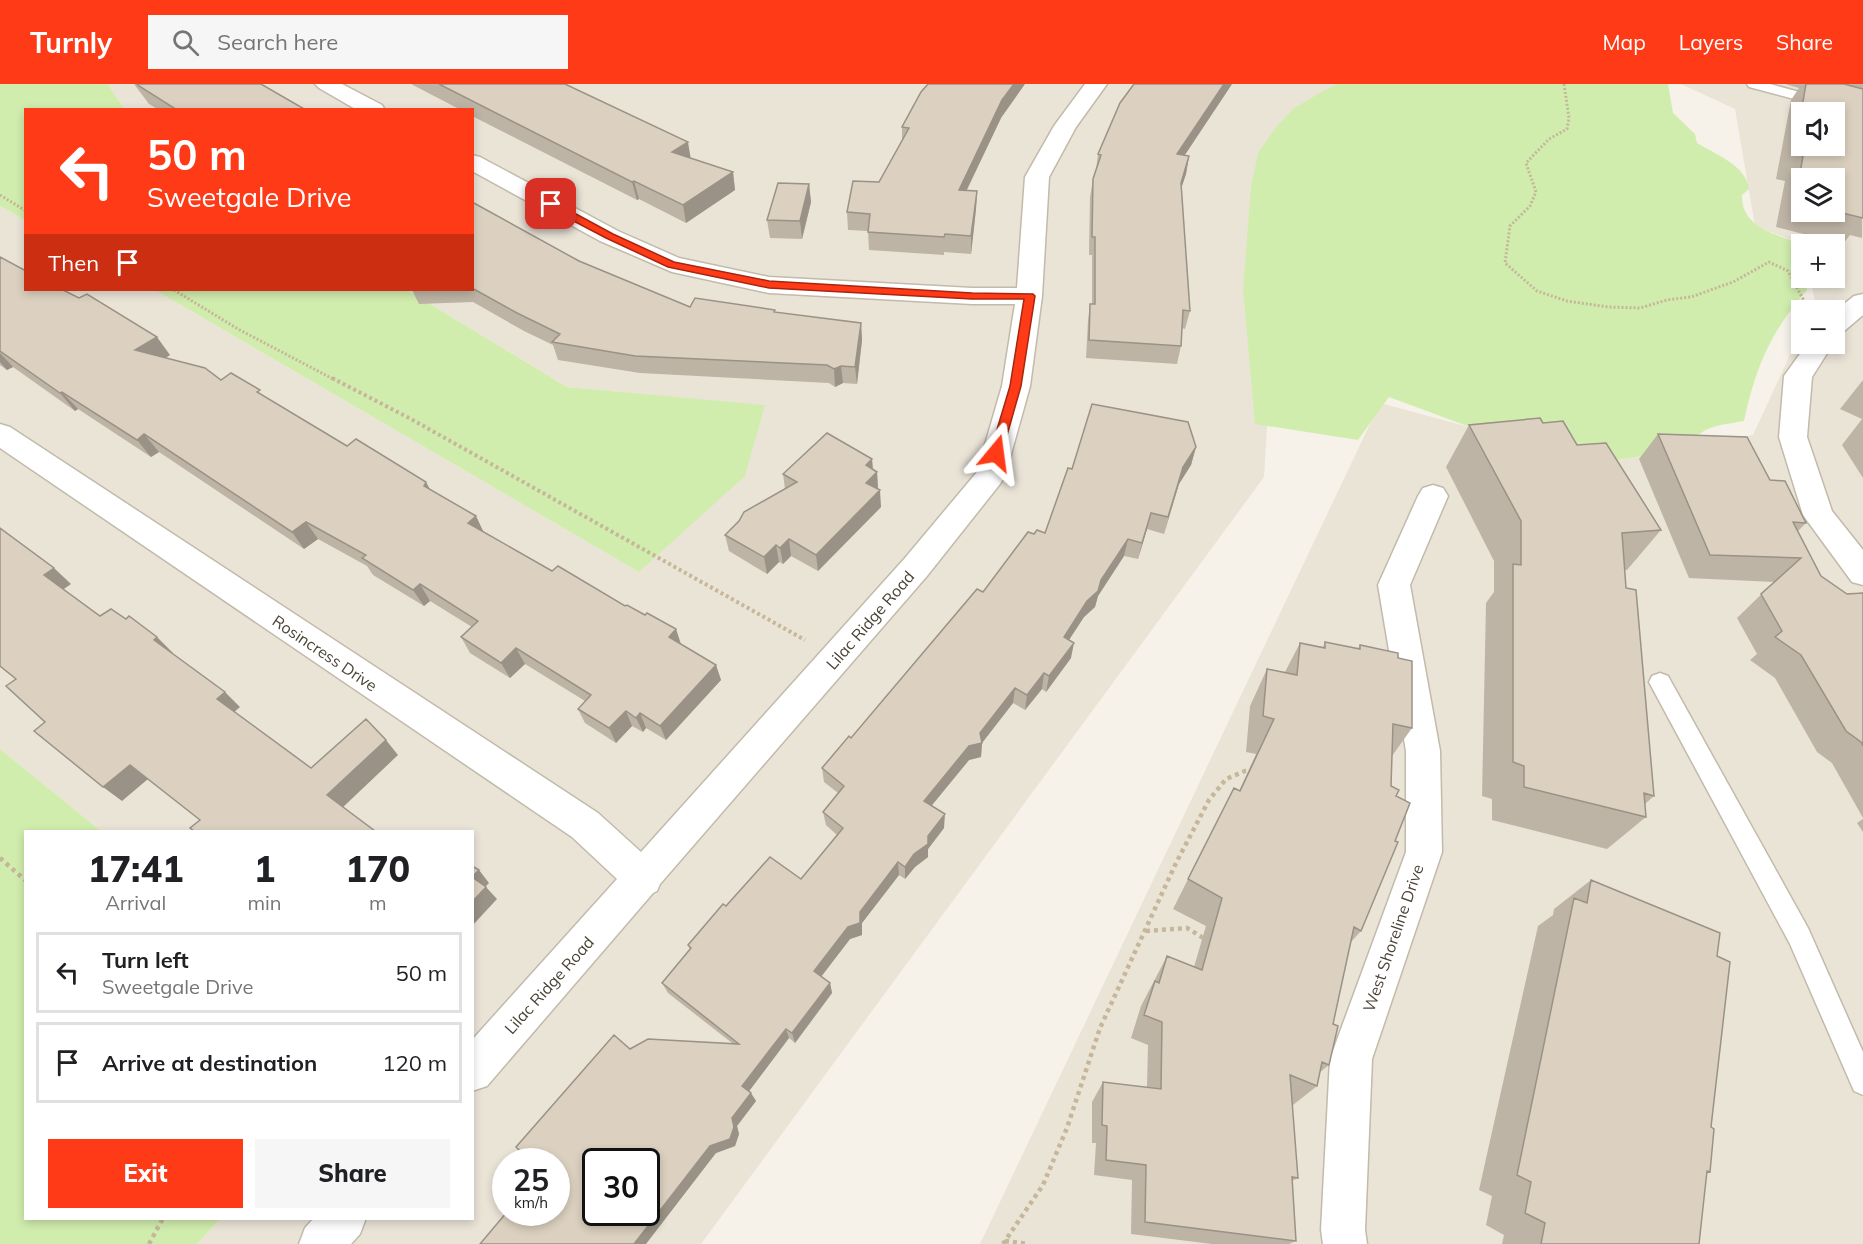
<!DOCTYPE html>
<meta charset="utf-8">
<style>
:root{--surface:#fff;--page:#f6f6f6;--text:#202124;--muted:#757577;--line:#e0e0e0;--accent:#ff3a17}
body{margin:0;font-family:Mulish,sans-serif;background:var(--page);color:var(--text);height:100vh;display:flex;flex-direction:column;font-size:22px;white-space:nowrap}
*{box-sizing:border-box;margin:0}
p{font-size:20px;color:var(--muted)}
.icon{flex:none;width:33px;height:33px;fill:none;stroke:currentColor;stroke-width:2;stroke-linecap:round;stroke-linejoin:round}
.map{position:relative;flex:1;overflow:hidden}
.panel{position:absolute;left:24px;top:746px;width:450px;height:390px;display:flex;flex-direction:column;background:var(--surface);border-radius:0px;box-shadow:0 3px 9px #0003}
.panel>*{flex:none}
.banner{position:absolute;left:24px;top:24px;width:450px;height:183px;border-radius:0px;box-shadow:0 3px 9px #0003;background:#ff3a17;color:#fff;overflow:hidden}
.fabs{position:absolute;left:1791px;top:18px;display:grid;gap:12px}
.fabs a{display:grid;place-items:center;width:54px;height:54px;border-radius:0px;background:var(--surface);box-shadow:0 3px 9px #0003;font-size:30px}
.speed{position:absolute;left:492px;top:1064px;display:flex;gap:12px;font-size:30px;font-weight:700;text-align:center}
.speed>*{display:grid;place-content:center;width:78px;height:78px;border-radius:50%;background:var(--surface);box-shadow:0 3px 9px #0003;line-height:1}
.speed small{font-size:15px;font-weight:400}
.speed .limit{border:3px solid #111;border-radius:9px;background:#fff;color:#111}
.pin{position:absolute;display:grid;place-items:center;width:51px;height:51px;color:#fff;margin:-26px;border-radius:12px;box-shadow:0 3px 9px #0006}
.me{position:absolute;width:66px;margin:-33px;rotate:16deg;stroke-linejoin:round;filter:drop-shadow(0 0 4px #0008)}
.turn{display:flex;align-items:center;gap:21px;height:126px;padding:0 24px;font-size:27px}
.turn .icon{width:78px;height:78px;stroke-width:2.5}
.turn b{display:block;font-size:42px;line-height:51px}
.then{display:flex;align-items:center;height:57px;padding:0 24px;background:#0003;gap:12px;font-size:22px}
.eta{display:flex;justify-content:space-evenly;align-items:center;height:102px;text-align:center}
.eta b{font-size:36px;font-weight:800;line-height:42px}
.primary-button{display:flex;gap:12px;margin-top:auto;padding:12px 24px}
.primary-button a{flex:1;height:69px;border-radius:0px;background:var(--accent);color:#fff;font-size:24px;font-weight:800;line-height:69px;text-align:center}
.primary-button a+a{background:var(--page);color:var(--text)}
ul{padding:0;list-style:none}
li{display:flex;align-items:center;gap:18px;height:81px;margin:0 12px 9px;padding:0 12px;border:3px solid var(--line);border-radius:0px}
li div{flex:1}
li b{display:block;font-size:22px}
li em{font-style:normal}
header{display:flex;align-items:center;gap:36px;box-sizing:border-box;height:84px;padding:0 30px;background:var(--accent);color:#fff}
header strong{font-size:28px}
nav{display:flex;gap:33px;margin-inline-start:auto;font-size:21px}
.search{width:420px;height:54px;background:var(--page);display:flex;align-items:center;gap:15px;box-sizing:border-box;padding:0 21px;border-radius:0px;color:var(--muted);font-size:22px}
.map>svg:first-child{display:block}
.residential{fill:#eae4d7;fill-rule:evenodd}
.green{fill:#d1edae}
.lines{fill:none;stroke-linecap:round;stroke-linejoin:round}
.service-casing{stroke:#c2baaa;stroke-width:3}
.minor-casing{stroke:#c2baaa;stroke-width:3}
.path-far2{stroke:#c6b69a;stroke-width:3;stroke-dasharray:2 2;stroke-linecap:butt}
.path-far1{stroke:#c6b69a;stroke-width:4;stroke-dasharray:3 3;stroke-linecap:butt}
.path{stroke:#c6b69a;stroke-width:4.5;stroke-dasharray:4 4;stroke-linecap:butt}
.service{fill:#fff;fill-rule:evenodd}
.minor{fill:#fff;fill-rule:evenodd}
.wall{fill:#bdb4a5;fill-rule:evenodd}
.shaded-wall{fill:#9a9286}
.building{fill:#dcd1c0;stroke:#9a9286;stroke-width:1.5;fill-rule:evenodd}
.route{fill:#ff3a17;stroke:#a6260f;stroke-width:1.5}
.labels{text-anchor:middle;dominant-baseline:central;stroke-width:4.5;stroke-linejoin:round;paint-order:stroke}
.street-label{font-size:16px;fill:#4a4336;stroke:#fff}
</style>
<header>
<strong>Turnly</strong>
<div class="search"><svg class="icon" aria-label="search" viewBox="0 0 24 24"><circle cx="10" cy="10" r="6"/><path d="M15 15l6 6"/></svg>Search here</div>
<nav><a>Map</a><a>Layers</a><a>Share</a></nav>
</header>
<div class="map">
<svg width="1863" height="1160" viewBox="0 0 1863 1160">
<rect width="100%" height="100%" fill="#f6f2e9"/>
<path class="residential" d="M108 0H1346L1268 327 1264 393 701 1160H197L221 1134H472V747H101L0 665V122L25 136 26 206H155L639 488 765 322 567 303 407 206H472V26L124 25ZM506 1077H556V1128H506ZM596 1077H646V1128H596Z
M1681 0H1863V1160H980L1380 319 1603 379 1753 351 1801 247 1802 260H1834V226H1811L1815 217 1810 194H1834V160H1802L1755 142 1735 25ZM1802 28H1834V62H1802ZM1802 94H1834V128H1802Z"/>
<path class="green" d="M0 0H108L124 25 26 26 25 136 0 122Z
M1336 0H1668L1673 29 1695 50 1697 59C1715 70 1747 82 1749 105L1742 111C1741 144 1776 150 1801 160L1802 194H1805L1807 206C1771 247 1755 284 1744 337 1715 342 1704 341 1684 365L1605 378 1494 352 1389 313 1358 356 1255 340 1243 205 1251 103 1258 69 1276 43 1294 24Z
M155 206H407L567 303 765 321 745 392 639 488Z
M0 665 101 747H26V1134H221L197 1160H0Z"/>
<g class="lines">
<g class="service-casing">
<path id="service" d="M1747 0H1770L1863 25V33L1749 3Z
M1660 589 1668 592 1808 844 1863 968V1011L1854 1007 1790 860 1649 598 1652 592Z"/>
</g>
<g class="minor-casing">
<path id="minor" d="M315 0H342L382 21 385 26H357L319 4Z
M1085 0H1107L1076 43 1049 93 1042 212 1030 302 1005 392 1000 400 927 492 660 800 657 807 653 809 487 1002 472 1007V956L617 795 572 753 0 364V340L10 343 598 729 641 768 905 474 977 388 1002 302 1015 220H972L769 209 672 188 600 157 472 87V71L480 73 618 147 679 174 769 193 972 204H1017L1025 93 1054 42Z
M1863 210V231L1843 248 1834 250V228L1854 212Z
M1807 260H1833L1812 293 1807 353 1832 427 1863 466V501L1852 498 1803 431 1779 353 1784 292Z
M1433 401 1443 404 1448 412 1410 501 1440 667 1442 768 1372 975 1365 1146 1367 1160H1323L1321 1146 1330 975 1406 768V667L1378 501 1418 412 1423 404Z
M314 1134H366L360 1150 351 1160H299L305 1144Z"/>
</g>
<path class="path-far2" d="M1564 0 1569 34 1567 45 1549 55 1526 79 1536 108 1530 122 1510 142 1505 179 1537 207 1567 217 1608 223 1640 224 1667 216 1691 213 1733 198 1769 178 1788 187 1809 226
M0 111 26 127
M174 206 238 245 335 296"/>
<path class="path-far1" d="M332 294 411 335 805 556"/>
<path class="path" d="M0 774 26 797
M1146 847 1187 844 1205 855
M1005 1157 1028 1160
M149 1160 163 1134
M1003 1160 1043 1101 1067 1044 1100 944 1176 779 1209 716 1226 695 1245 687H1253"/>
<use href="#service" class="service"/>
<use href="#minor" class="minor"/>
</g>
<path class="wall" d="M134 0H261L306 26H159L149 20Z
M411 0H565L691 75 733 88 735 106 686 139 639 115 637 116 472 32V26H461Z
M1232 0 1185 71 1189 72 1186 90 1181 104 1190 227 1185 245 1182 244 1181 262 1177 280 1086 274 1088 237 1090 220H1092V171H1089L1090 113 1093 95 1096 86 1098 70Z
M1785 0H1863L1862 154 1850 151 1843 160 1776 143 1785 97 1776 95 1791 16 1799 4ZM1802 94H1834V128H1802Z
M1001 34 967 106 977 107 976 125 971 170 944 168V171L869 166 868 147 848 146 847 128 879 98 902 57V43Z
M809 100 811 118 802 155 770 154 767 136Z
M472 118 579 177 690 223 775 228 861 239 862 256 857 300 843 299 835 303 829 299 640 289 558 276 553 261 524 247 473 218 419 220 412 206H472Z
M0 173 170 271 165 274 221 296 265 313 347 362 426 398 430 406 476 432 483 448 552 487 676 545 681 560 716 581 721 596 666 656 646 644 643 648 632 642 616 659 585 639 578 625 585 617 525 580 510 594 470 569 461 553 472 543 430 517 424 522 373 491 367 482 318 455 304 465 159 368 151 373 78 325 75 327 13 283 7 286 0 281Z
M1863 296V394L1842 361 1862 335 1840 325Z
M1543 339 1577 361 1661 446 1627 486H1624L1626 504 1654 712 1645 720 1646 733 1607 765 1492 736V715L1482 712 1486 519 1494 508V477L1446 383 1469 341Z
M1658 350 1770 396 1806 439 1798 447 1821 492 1847 510 1863 509V734L1832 679 1817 668 1775 594 1750 576 1757 570 1737 534 1774 498 1689 494 1639 375Z
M1196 363 1191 381 1179 400 1164 450 1147 445 1138 475 1124 472 1098 512 1095 523 1084 533 1069 556 1071 574 1046 608 1042 605 1025 626 1013 619 982 659 981 673 969 676 931 722 944 744 928 765V773L915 783 905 795 899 791 862 839V851L850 855 821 893 830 899 832 909 795 959 789 954 749 1007 756 1017 737 1042 739 1050 735 1062 556 1128 630 965 732 959 668 909 662 899 690 866 688 861 726 822 801 795 837 751 826 741 823 728 838 709 824 698 822 684 851 654 983 508 1034 450 1045 449 1072 385Z
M872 375 873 385 877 388 878 405 881 423 818 487 791 472 783 480 779 478 767 490 729 467 725 451 785 405 783 390Z
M1325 558 1358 565 1360 561 1398 574 1412 644 1392 672 1391 702 1396 712 1395 757 1361 847 1351 858 1333 940 1329 981 1320 988 1317 1002 1293 1021H1292L1298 1094 1292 1097 1296 1157 1289 1160H1212L1131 1150 1132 1096 1094 1091 1096 1059H1092V1018L1103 998 1147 1003 1148 961 1131 954 1141 922 1167 872 1194 883 1206 842 1173 825 1234 704 1239 707 1256 670 1246 668 1250 622 1267 585 1285 588 1300 559 1323 563Z
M1863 735V748L1857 739Z
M1591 796 1717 872 1710 1088 1706 1089 1699 1160H1502L1504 1151 1486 1141 1492 1112 1479 1106 1538 842 1553 831 1554 825Z"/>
<path class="shaded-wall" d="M1014 0H1025L1001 34 958 124 959 106 1002 16Z
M1224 0H1232L1174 87 1177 70Z
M688 58 691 76 672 68Z
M1189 72 1186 90 1177 117 1181 99Z
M733 88 735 106 686 139 683 121Z
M634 97 639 115 637 116 632 98Z
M809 100 811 118 802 155 800 137Z
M977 107 976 125 971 170V152Z
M861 239 862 256 857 300 855 283Z
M157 253 170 271 149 284 135 266Z
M0 269 13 283 7 286 0 278Z
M841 282 843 299 835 303 834 285Z
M62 308 78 325 75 327 60 309Z
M144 350 159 368 151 373 137 356Z
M1196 363 1191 381 1179 400 1164 450 1183 383Z
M872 375 873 391 877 388 878 405 867 416 866 381Z
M426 398 435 415 424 402Z
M880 406 881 423 818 487 816 471Z
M1151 429 1147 445 1138 475 1142 459Z
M476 432 484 449 468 439Z
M306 438 318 455 304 465 292 448Z
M789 455 791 472 783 480 780 464Z
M1128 455 1124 472 1098 512 1095 523 1084 533 1061 568 1064 553Z
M776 461 779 478 767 490 764 473Z
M54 484 71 500 61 507 44 491Z
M420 500 430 517 424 522 413 506Z
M676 545 681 561 669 553Z
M157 553 173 569 170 571 154 556Z
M1074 559 1071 574 1046 608 1049 592Z
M516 564 525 580 510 594 501 579Z
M716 581 721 596 666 656 660 642Z
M1044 589 1042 605 1025 626 1027 611Z
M1015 604 1013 619 982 659 981 673 969 676 924 731V717Z
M225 608 240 623 232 630 217 615Z
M626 627 632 642 616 659 609 644Z
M640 629 646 644 643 648 636 634Z
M386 656 398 671 341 725 327 711Z
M130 681 148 695 122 717 103 703Z
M945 730 944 744 928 765V773L915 783 905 795V783Z
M898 778 899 791 862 839V851L850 855 817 898 814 887Z
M479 786 489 799 483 805 472 793Z
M486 803 497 815 472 842V818Z
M830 899 832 909 795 959 792 949Z
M786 945 789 954 747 1010 742 1002Z
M751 1009 756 1017 737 1042 739 1050 735 1062 716 1069 646 1160H634Z"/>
<path class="building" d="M137 0H261L306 26H177L139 2Z
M439 0H565L688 58 672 68 733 88 683 121 634 97 632 98Z
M928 0H1014L1002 16 959 106 977 107 971 152 945 150 944 153 868 148 870 130 847 128 853 97 879 98 909 44 902 43 921 8Z
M1134 0H1224L1177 70 1189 72 1181 99 1190 227 1183 226 1181 262 1089 256 1090 220H1095V153H1092L1093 95 1101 71 1098 70 1120 19Z
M1806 0H1844L1863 5V134L1834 127V94H1802V118L1795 117 1803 72 1794 69ZM1802 28H1834V62H1802Z
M778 99 809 100 800 137 767 136Z
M472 118 579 177 690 223 695 214 775 226 774 228 861 239 855 283 841 282 834 285 827 281 635 272 552 258 560 250 517 229 472 204Z
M0 173 26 187V206H63L79 214 87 210 157 253 135 266 205 284 221 296 231 289 260 306 257 308 347 362 356 355 426 398 424 402 476 432 468 439 552 487 558 482 625 522 627 521 645 531 647 529 676 545 669 553 716 581 660 642 640 629 636 634 626 627 609 644 578 625 591 611 516 564 501 579 461 553 478 537 420 500 413 506 362 474 366 471 306 438 292 448 144 350 137 356 62 308 60 309 0 267Z
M1092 320 1188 338 1196 363 1183 383 1168 433 1151 429 1142 459 1128 455 1101 496 1098 507 1087 517 1064 553 1074 559 1049 592 1044 589 1027 611 1015 604 980 649 982 659 969 662 924 717 945 730 928 752V760L914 770 905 783 898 778 860 828V839L848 843 814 887 830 899 792 949 786 945 742 1002 751 1009 732 1034 734 1043 730 1055 710 1062 634 1160H480L507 1128H556V1077H530L516 1063 614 951 630 965 648 955 739 960 662 899 691 864 688 861 723 820 726 822 770 773 801 795 843 744 823 728 844 702 822 684 849 652 851 654 977 505 983 508 1028 448 1034 450 1037 446 1045 449 1068 384 1072 385ZM596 1077H646V1128H596Z
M1540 334 1543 339 1563 337 1577 361 1606 359 1661 446 1622 449 1626 504 1636 506 1654 712 1644 709 1646 733 1524 703V682L1513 678V480L1521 481V437L1469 341Z
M827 349 872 375 866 381 877 388 866 399 880 406 816 471 789 455 780 464 776 461 764 473 725 451 739 437 744 428 797 398 783 390Z
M1658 350 1747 353 1770 396 1785 397 1806 439 1793 438 1821 492 1847 510 1863 509V662L1861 658 1846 647 1801 571 1775 553 1782 547 1761 510 1801 474 1710 471Z
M0 444 54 484 44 491 100 532 111 525 126 535 129 532 157 553 154 556 225 608 217 615 311 684 366 635 386 656 327 711 375 747H194L190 744 200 736 130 681 103 703 34 647 45 638 6 602 16 595 0 582Z
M1325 558 1360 565V561L1398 569V574L1412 577V644L1393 640 1391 702 1399 706 1396 712 1410 719 1395 757 1398 758 1361 847 1354 843 1333 940 1338 942 1329 981 1322 978 1317 1002 1290 991 1298 1094 1292 1093 1296 1157 1145 1138 1146 1081 1106 1076 1107 1042 1102 1041 1103 998 1161 1005 1162 938 1144 931 1155 897 1159 899 1167 872 1202 886 1222 814 1188 795 1234 704 1240 707 1274 635 1263 632 1267 585 1297 591 1300 559 1325 564Z
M472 782 479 786 472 793Z
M472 793 486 803 472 818Z
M1591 796 1720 849 1717 872 1730 878 1711 1043 1714 1045 1710 1088 1707 1087 1699 1160H1541L1545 1139 1525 1129 1531 1098 1517 1091 1574 814 1587 819Z"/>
<path class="route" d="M547 118H554L613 150 674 178 769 197 972 209 1033 210 1035 212 1021 302 1002 369 996 374 990 369 1010 302 1024 215H972L769 204 668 183 606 154 547 123Z"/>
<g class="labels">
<g class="street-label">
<text transform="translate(870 536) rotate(-49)">Lilac Ridge Road</text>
<text transform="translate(325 569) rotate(34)">Rosincress Drive</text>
<text transform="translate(1393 854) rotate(-71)">West Shoreline Drive</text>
<text transform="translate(549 901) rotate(-48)">Lilac Ridge Road</text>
</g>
</g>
</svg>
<div class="fabs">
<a><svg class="icon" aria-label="sound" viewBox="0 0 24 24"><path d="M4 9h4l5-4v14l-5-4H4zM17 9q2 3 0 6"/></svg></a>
<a><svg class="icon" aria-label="layers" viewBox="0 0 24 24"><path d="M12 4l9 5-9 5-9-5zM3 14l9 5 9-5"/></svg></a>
<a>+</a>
<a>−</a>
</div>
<div class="speed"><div>25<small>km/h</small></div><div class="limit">30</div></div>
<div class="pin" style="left:551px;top:120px;background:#d93025"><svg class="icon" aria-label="arrive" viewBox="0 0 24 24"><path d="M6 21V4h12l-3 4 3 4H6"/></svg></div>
<svg class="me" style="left:996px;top:369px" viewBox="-20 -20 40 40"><path d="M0-17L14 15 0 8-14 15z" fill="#ff3a17" stroke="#fff" stroke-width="4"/></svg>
<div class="banner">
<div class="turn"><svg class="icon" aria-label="left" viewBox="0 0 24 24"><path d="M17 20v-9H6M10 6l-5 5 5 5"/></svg><div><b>50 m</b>Sweetgale Drive</div></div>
<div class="then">Then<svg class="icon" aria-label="arrive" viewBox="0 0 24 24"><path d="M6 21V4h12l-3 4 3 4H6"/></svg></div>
</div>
<section class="panel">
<div class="eta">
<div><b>17:41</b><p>Arrival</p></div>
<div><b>1</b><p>min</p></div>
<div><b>170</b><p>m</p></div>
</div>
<ul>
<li><svg class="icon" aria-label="left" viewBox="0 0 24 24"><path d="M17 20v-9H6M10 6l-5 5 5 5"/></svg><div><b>Turn left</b><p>Sweetgale Drive</p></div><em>50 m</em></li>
<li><svg class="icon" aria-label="arrive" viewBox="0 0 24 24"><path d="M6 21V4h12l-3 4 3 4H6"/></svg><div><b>Arrive at destination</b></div><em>120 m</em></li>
</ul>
<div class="primary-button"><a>Exit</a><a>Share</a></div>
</section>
</div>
